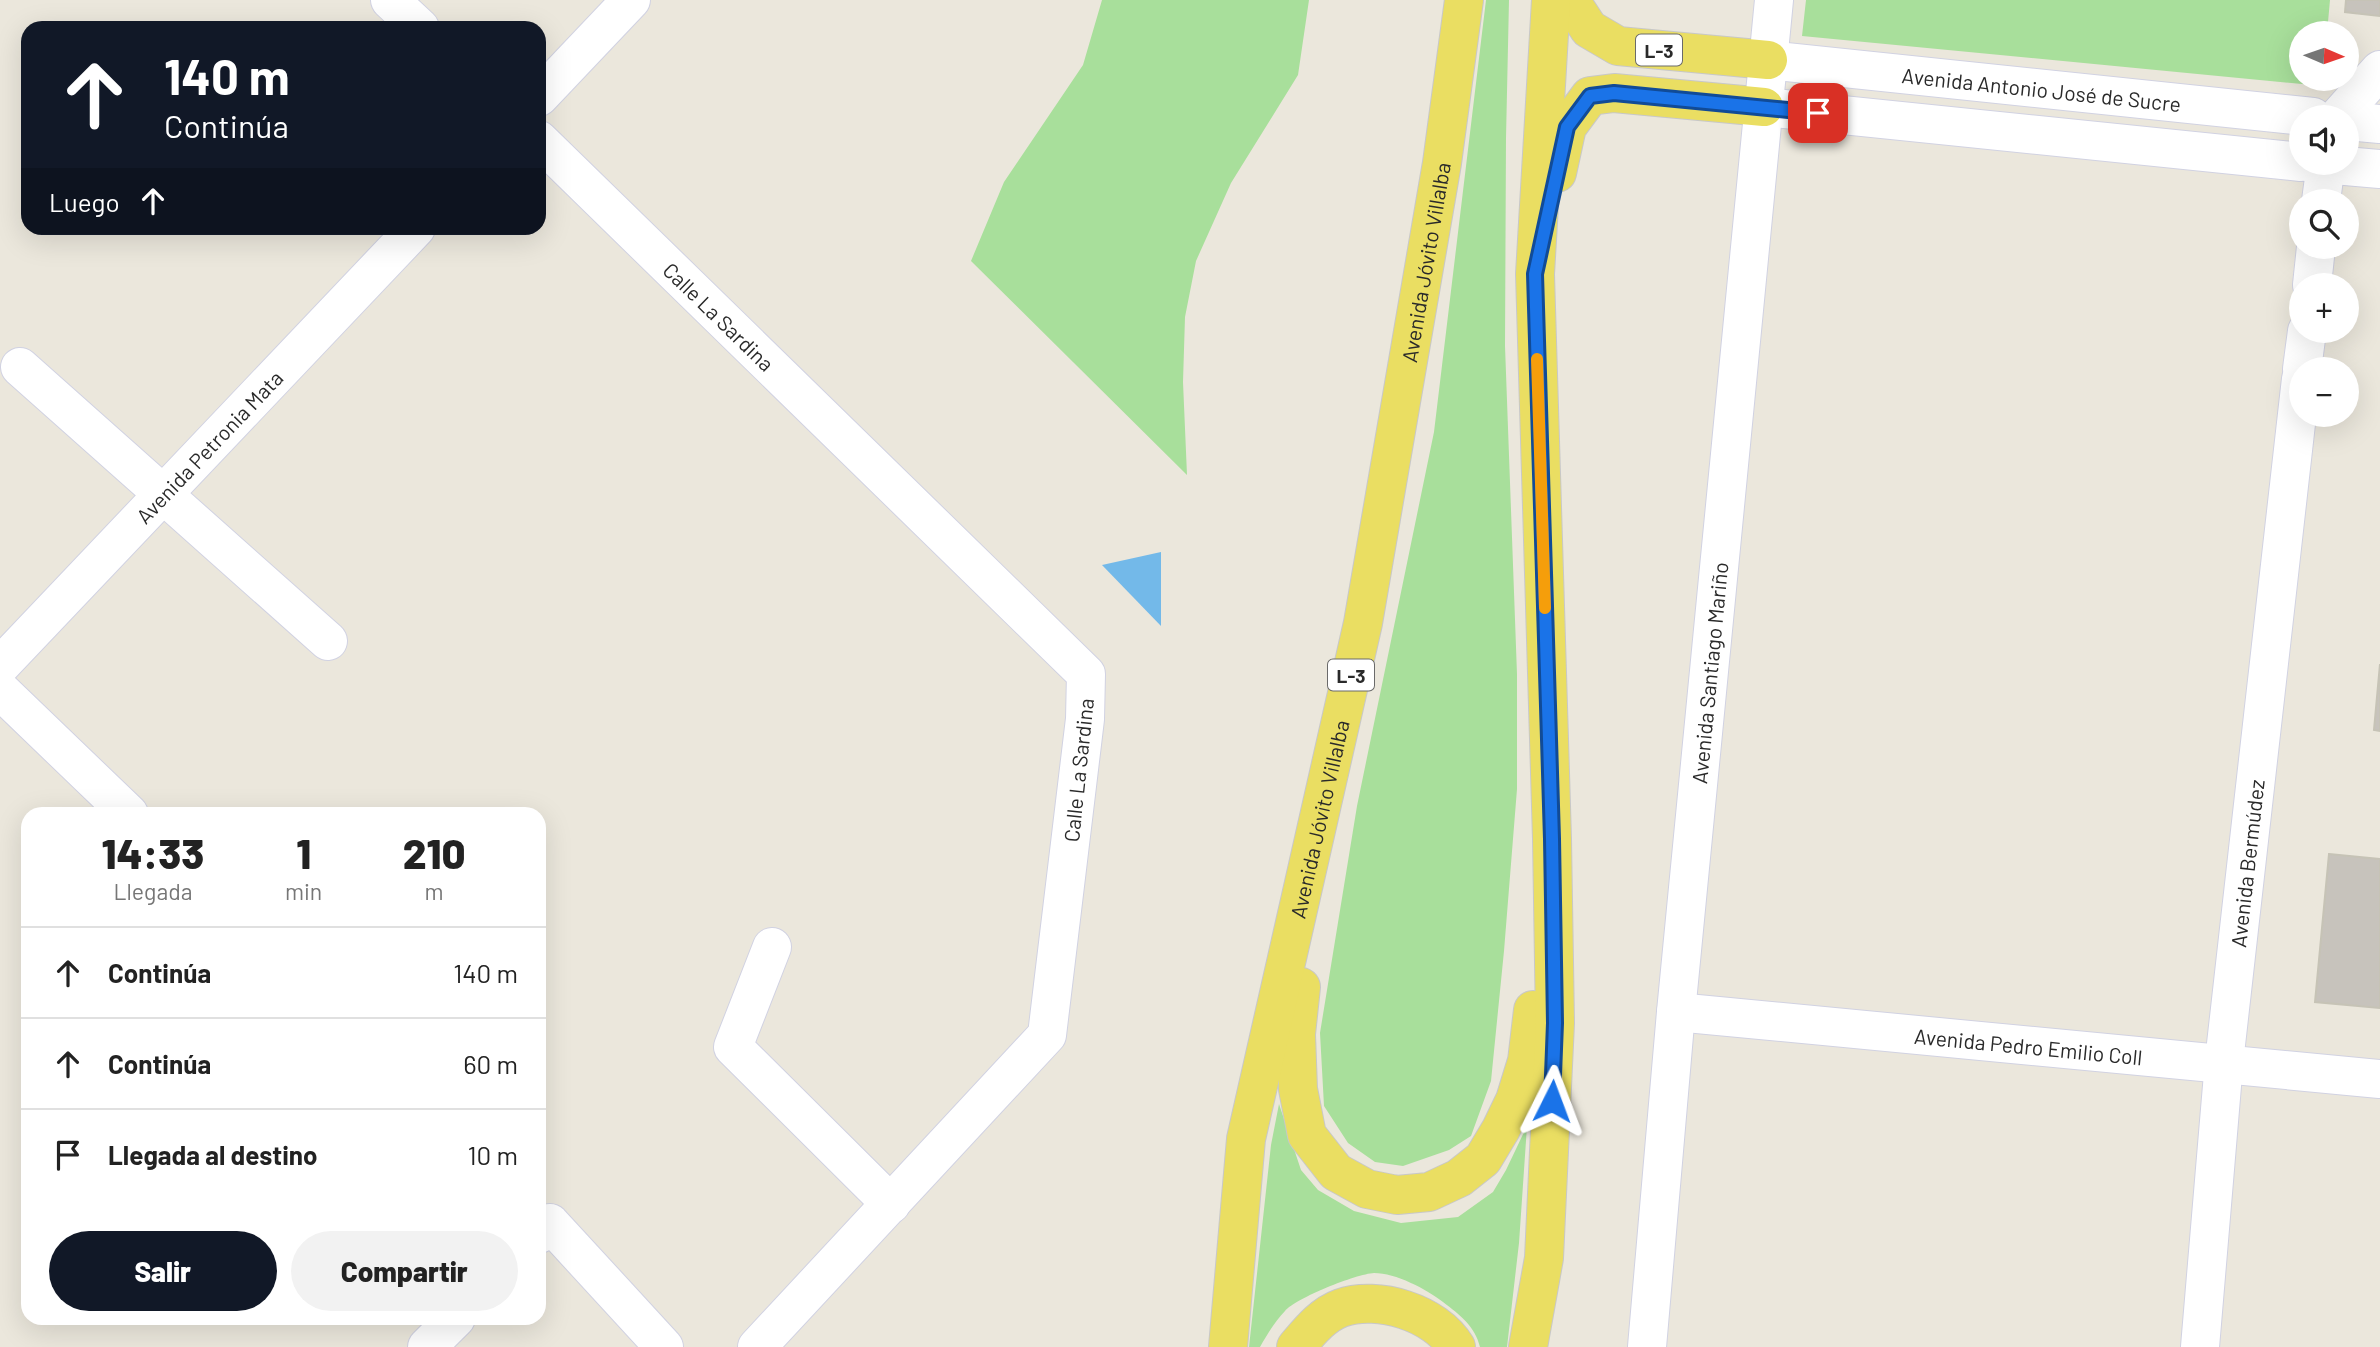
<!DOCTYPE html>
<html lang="es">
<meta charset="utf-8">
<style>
:root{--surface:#fff;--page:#f2f2f2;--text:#222;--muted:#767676;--line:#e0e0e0;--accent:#111827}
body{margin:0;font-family:Barlow,sans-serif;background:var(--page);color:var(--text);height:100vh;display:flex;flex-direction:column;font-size:26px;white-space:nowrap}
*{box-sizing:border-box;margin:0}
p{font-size:23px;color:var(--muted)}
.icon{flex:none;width:38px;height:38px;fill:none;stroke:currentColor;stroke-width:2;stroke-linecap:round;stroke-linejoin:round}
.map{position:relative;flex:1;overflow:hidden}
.panel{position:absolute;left:21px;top:807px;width:525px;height:518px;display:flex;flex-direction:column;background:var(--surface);border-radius:21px;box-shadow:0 7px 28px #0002}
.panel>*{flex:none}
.hud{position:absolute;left:21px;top:21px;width:525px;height:214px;border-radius:21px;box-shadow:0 7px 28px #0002;background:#111827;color:#fff;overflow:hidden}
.needle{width:46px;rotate:92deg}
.tools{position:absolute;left:2289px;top:21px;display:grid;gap:14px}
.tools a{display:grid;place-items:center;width:70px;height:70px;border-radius:50%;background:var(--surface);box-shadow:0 7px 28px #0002;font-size:35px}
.pin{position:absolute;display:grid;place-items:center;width:60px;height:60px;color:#fff;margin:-30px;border-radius:14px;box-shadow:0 4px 10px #0006}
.me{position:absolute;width:77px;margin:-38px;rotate:3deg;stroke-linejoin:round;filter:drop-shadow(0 0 5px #0008)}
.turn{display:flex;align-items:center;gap:24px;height:147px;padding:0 28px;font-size:32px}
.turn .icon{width:91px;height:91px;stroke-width:2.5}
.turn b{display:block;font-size:49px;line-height:60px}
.then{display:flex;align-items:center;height:66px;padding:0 28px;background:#0003;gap:14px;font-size:26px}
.eta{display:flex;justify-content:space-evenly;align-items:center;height:119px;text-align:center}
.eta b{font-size:42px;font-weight:800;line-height:49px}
.cta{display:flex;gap:14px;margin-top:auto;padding:14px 28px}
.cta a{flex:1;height:80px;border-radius:42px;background:var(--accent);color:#fff;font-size:28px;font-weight:800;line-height:80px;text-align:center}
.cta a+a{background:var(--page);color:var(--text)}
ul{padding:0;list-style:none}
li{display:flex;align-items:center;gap:21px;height:91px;padding:0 28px;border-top:2px solid var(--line)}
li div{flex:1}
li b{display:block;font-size:26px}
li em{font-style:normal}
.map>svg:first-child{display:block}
.green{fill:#a8df9b}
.water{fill:#73b9e9}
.building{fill:#c7c3bc;stroke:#c6c3b6;stroke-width:2}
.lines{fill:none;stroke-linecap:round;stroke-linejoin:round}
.minor-casing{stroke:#d1d2e2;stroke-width:40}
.major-casing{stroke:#c8c8c8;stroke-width:40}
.minor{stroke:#fff;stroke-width:38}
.major{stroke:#eade62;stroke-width:38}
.route-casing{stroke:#114b97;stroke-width:18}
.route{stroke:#1a73e8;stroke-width:12}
.slow{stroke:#f59e0b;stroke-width:12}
.labels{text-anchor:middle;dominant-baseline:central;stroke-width:7;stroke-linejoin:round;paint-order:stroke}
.shield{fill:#fff;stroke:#6a6a6a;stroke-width:2}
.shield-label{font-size:19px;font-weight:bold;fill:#2a2a2a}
.street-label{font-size:21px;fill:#2a2a2a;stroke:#fff}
</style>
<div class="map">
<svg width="2380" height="1347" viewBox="0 0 2380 1347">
<rect width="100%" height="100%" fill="#ebe7dc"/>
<path class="green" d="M1102 0H1309L1298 75 1231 183 1196 261 1185 317 1183 382 1187 475 971 261 1004 182 1083 65Z
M1486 0H1509L1506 138 1505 346 1517 674V789L1504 951 1491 1081 1471 1136 1449 1150 1403 1166 1375 1162 1348 1143 1324 1106 1320 1033 1357 806 1434 432Z
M1806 0H2330L2327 33H2301V79H2324L2323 86 1802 36Z
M1279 1104 1301 1170 1318 1190 1354 1211 1401 1223 1458 1217 1493 1192 1506 1170 1527 1126 1519 1243 1507 1347H1480C1475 1326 1460 1315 1443 1302 1426 1289 1396 1273 1374 1273 1356 1274 1296 1298 1285 1311 1275 1321 1267 1335 1260 1347H1249L1271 1145Z"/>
<path class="water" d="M1161 552V626L1102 565Z"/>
<path class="building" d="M2346 0H2380V16L2345 12Z
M2380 664V731L2374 730Z
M2329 854 2380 859V1008L2315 1002Z"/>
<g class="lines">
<g class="minor-casing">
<g id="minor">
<path d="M390 0 420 28"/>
<path id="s1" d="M1768 60 2313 117"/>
<path d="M539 97 631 0"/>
<path d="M1764 107 2301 162"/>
<path d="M2338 117 2380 70"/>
<path d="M2347 121 2380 124"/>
<path id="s2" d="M539 140 1086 674 1085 719 1047 1035 757 1347"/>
<path d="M2311 163 2380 169"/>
<path d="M2321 201 2326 163"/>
<path d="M2312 285 2316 247"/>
<path d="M20 367 328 641"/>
<path d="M2302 369 2307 331"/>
<path id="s3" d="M0 666 416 228"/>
<path d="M0 690 129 814"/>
<path d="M772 947 733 1047 891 1204"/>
<path id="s4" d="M1676 1012 2380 1079"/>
<path d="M539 1234 550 1223 664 1347"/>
<path d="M427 1347 456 1318"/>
<path id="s5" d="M1647 1347 1676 1012 1774 0"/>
<path id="s6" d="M2200 1347 2224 1062 2301 379"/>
</g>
</g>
<g class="major-casing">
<g id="major">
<path d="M1570 0 1589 29 1618 46 1768 60"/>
<path d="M1557 173 1567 127 1590 96 1614 93 1764 107"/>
<path d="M1301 987 1296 1034 1298 1089 1307 1135 1336 1172 1367 1189 1397 1195 1429 1192 1459 1178 1483 1159 1501 1129 1515 1100 1527 1061 1533 1010"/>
<path id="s7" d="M1228 1347 1246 1139 1363 623 1442 163 1464 0"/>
<path d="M1296 1347C1309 1332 1322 1315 1341 1308 1378 1295 1436 1313 1456 1347"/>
<path d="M1528 1347 1544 1258 1555 1023 1552 839 1535 274 1551 0"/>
</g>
</g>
<use href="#minor" class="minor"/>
<use href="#major" class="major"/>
</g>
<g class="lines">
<g class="route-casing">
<path id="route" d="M1552 1101 1555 1023 1552 839 1535 274 1567 127 1590 96 1614 93 1818 113"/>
</g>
<use href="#route" class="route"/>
<path class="slow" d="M1537 359 1545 608"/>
</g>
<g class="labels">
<g class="shield">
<rect x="1636" y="34.5" width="46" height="31" rx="5"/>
<rect x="1328" y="659.5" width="46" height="31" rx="5"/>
</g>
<g class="shield-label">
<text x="1659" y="50">L-3</text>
<text x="1351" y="675">L-3</text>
</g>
<g class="street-label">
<text stroke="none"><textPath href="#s1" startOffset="275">Avenida Antonio José de Sucre</textPath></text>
<text stroke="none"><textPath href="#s7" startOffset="1104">Avenida Jóvito Villalba</textPath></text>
<text stroke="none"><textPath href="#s2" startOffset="252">Calle La Sardina</textPath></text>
<text stroke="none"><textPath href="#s3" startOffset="303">Avenida Petronia Mata</textPath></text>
<text stroke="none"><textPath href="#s5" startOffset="677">Avenida Santiago Mariño</textPath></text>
<text transform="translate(1078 770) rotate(-84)">Calle La Sardina</text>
<text stroke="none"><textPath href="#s7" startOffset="537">Avenida Jóvito Villalba</textPath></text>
<text stroke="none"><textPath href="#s6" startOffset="486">Avenida Bermúdez</textPath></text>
<text stroke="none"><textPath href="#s4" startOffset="354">Avenida Pedro Emilio Coll</textPath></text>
</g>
</g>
</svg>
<div class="tools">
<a><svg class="needle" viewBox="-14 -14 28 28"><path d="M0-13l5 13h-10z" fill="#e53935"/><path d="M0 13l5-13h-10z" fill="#767676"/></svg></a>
<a><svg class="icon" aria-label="sound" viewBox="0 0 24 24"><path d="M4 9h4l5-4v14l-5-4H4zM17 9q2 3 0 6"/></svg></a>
<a><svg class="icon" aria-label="search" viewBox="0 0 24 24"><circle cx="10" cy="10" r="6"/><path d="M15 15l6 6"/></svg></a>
<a>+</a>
<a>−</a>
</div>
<div class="pin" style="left:1818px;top:113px;background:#d93025"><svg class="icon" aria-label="arrive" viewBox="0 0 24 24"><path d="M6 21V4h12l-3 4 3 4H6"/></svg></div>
<svg class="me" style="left:1552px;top:1101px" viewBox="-20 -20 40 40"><path d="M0-17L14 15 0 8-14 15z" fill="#1a73e8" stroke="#fff" stroke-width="4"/></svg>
<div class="hud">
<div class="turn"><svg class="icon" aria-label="ahead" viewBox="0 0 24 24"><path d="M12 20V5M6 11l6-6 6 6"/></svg><div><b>140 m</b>Continúa</div></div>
<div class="then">Luego<svg class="icon" aria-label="ahead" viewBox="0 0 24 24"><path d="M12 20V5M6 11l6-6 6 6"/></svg></div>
</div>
<section class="panel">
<div class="eta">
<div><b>14:33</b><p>Llegada</p></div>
<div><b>1</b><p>min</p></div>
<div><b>210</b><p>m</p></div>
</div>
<ul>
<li><svg class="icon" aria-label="ahead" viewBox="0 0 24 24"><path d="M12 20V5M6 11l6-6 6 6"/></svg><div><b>Continúa</b></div><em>140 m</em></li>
<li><svg class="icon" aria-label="ahead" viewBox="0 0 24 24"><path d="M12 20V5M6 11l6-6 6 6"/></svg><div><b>Continúa</b></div><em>60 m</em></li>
<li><svg class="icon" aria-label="arrive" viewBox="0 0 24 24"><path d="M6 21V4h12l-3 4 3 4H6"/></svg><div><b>Llegada al destino</b></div><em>10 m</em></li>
</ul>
<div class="cta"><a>Salir</a><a>Compartir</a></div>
</section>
</div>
